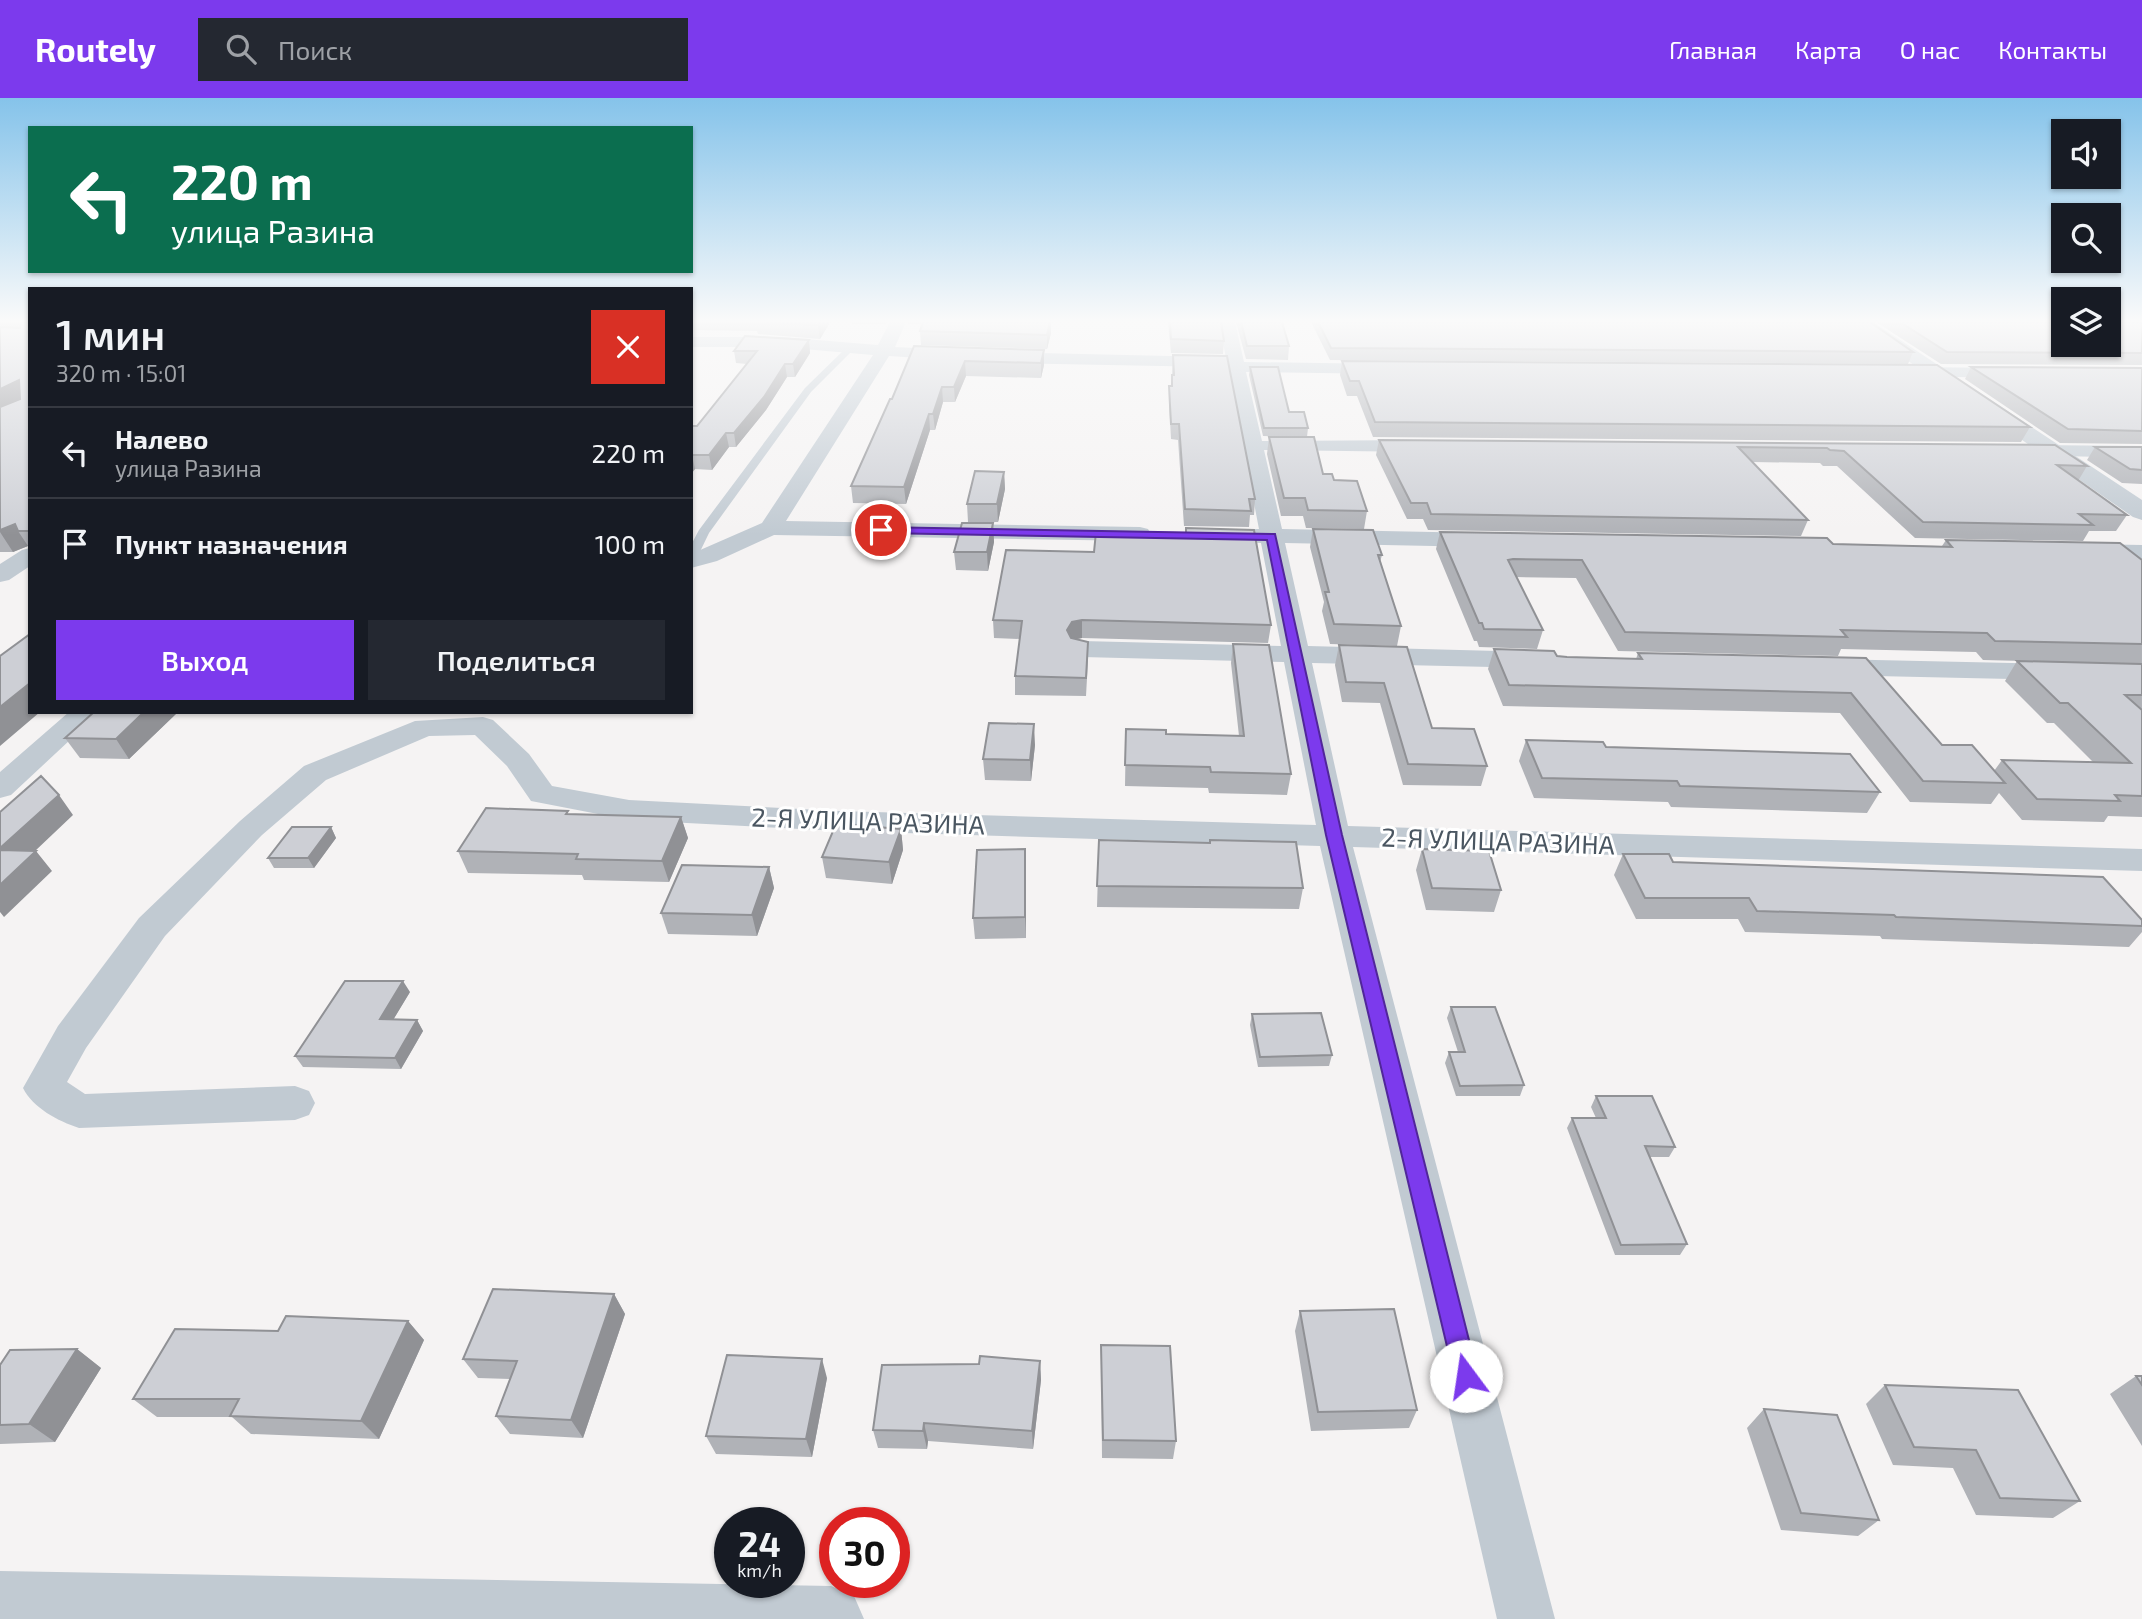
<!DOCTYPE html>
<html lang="ru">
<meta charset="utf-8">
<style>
:root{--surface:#171b24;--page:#242831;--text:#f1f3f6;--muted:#9ea1a6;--line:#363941;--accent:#7c3aed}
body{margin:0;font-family:"Exo 2",sans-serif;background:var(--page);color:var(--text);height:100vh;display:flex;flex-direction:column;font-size:26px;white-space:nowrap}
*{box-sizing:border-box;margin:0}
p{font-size:23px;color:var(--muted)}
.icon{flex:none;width:38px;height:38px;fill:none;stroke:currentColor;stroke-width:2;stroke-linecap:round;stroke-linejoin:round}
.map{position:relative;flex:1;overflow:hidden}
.sheet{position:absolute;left:28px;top:189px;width:665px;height:427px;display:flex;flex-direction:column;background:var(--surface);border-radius:0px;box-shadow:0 2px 5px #0004}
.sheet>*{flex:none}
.top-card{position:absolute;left:28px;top:28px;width:665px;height:147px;border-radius:0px;box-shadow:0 2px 5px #0004;background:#0b6e4f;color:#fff;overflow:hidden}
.controls{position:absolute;left:2051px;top:21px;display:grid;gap:14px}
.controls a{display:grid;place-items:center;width:70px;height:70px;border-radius:0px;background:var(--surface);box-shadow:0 2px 5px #0004;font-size:35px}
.speed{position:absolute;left:714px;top:1409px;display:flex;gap:14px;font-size:35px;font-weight:700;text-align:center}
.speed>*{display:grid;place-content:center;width:91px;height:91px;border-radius:50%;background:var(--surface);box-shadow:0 2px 5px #0004;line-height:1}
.speed small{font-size:18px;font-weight:400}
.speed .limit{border:10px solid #d22;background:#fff;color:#111}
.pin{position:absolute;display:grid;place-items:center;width:60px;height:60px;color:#fff;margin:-30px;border:4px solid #fff;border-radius:50%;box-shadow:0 2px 7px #0007}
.me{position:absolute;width:77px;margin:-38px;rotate:346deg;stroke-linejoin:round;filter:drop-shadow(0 0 5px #0008)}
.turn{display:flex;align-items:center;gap:24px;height:147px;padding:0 28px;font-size:32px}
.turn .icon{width:91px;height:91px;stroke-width:2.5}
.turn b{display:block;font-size:49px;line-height:60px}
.round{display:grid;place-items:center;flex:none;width:74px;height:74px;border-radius:0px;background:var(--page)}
.overview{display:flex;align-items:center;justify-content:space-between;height:119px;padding:0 28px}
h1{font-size:42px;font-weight:600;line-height:52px}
.button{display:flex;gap:14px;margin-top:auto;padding:14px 28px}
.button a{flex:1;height:80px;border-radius:0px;background:var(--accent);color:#fff;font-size:28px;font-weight:600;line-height:80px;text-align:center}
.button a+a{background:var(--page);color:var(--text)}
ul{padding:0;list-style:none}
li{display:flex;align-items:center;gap:21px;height:91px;padding:0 28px;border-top:2px solid var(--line)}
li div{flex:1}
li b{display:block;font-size:26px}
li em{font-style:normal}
header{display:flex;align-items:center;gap:42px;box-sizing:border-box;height:98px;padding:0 35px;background:var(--accent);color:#fff}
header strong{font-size:33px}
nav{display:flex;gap:38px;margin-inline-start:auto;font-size:24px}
.search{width:490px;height:63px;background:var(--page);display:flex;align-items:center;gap:18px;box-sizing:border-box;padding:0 24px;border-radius:0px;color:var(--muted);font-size:26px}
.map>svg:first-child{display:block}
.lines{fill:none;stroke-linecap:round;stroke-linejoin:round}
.service{fill:#c1cad2;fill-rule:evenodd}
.minor{fill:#c1cad2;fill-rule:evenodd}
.tertiary{fill:#c1cad2;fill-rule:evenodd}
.wall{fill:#b0b2b7}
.shaded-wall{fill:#909195}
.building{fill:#cdcfd5;stroke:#909195;stroke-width:2}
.route{fill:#7c3aed;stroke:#51269a;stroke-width:2}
.labels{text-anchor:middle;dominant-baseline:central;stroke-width:6;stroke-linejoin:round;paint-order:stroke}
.street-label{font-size:26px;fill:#4a5661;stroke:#fff}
</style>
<header>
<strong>Routely</strong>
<div class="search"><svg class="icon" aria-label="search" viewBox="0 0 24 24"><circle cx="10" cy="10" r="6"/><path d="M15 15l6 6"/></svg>Поиск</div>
<nav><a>Главная</a><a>Карта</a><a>О нас</a><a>Контакты</a></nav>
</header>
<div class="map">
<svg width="2142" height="1521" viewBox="0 0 2142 1521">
<rect width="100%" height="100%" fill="#f5f3f3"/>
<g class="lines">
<path class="service" d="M849 247 856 249 811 294 709 435 695 464 691 465V447L699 432 805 290Z"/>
<path class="minor" d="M890 224H906L895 249 998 254 1215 259 1224 264 1215 269 998 265 889 258 786 423 1140 429 1148 431 1151 436 1148 441 1140 443 774 437 717 463 691 470V456L762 425 873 257 780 249H691V239H780L878 247Z
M1219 224H1235L1244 264 1387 266 1396 271 1387 276 1246 274 1262 343 1422 342 1429 344 1432 348 1429 352 1422 354 1264 352 1282 431 1483 435 1491 437 1495 442 1491 447 1483 449 1285 445 1308 548 1534 554 1544 556 1547 562 1544 568 1534 570 1312 565 1348 728 2142 751V773L1353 749 1555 1521H1497L1320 748 840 733 629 722 531 703 507 668 475 637 429 638 326 682 262 737 165 838 86 950 67 984 85 996 295 988 309 993 315 1005 309 1017 295 1022 79 1030C58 1023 33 1010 23 990L58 928 139 820 240 723 304 668 415 623 483 619 493 622 529 656 552 688 629 702 840 713 1316 727 1284 564 1082 559 1073 557 1069 551 1073 545 1082 543 1281 548 1261 445 1204 442 1200 437 1204 432 1259 431Z
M1903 269 2014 270 2023 275 2014 280 1897 278 1894 274 1897 270Z
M2025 347 2142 348V360L2018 357 2015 353 2018 349Z
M2087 446 2142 447V461L2079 458 2075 453 2079 448Z
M30 450V468L9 482 0 484V466L22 452Z
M1830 561 2142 568V584L1830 577 1820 575 1816 569 1820 563Z
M69 614H100L11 697 0 700V674Z"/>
<path class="tertiary" d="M1852 224H1873L2142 402V422L2133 419Z
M0 1473 831 1488 854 1498 864 1521H0Z"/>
</g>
<path class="wall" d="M0 224H30V450L28 448 13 454H0Z
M691 224H829V226L820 241 758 236 757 233 691 232Z
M852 224H888L886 226H852Z
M907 224H1051V235L1047 251 921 247 920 233 922 226H908Z
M1168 224H1221L1224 243 1223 256 1171 255Z
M1236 224H1282L1289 248 1288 262 1246 261Z
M1311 224H1870L1913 254 1908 266 1330 262Z
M1876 224H2142V267L1941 266Z
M809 242 810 255 795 279H787L766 312 736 349H729L712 372 695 371 691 376V328H697L747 266 736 265 734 253Z
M914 248 1044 252V267L1041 280 966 278 955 304H943L935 332H930L906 406 853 405 851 388 892 301Z
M1173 257 1255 401 1254 417H1250L1249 429 1184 428 1178 342 1171 341 1169 303V288H1171L1172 277Z
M1342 263 2030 329 2021 344 1373 339 1357 298H1347L1340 277Z
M1250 269 1289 314 1308 330 1307 339 1263 338 1249 277Z
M1971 269 2142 270V346L2060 345 1965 281Z
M1269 339 1334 382 1367 413 1364 431 1306 430 1303 418H1281L1267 356Z
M1379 342 2055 347 2087 368 2078 383 2127 417 2116 433H2089L2083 443 1915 440 1837 368H1823L1820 365 1753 364 1808 422 1801 438 1428 432 1423 421H1407L1376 357Z
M2095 349H2142V386L2122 385 2087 362Z
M1004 374 1005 391 998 424H968L967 406Z
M993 425 994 444 988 473 956 472 954 454Z
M1186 430 1271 527 1268 545 1082 540 1077 541 1088 562 1086 598 1015 597V578L1020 541 994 540 993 522 1094 454 1186 435Z
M1313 431 1382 457 1380 464 1401 528 1397 548 1330 546 1322 513 1324 504 1310 449Z
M1440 434 1833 446 1942 448 1946 442 2142 462V566L1983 562 1976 554 1841 551 1838 558 1618 553 1576 480 1516 479 1543 532 1537 551 1479 549 1477 543H1474L1436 451Z
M1233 546 1291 676 1287 697 1209 695 1208 690 1125 688 1126 631 1166 636 1239 638 1231 565Z
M1339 547 1407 549 1432 630 1487 668 1481 688 1403 687 1380 605 1342 604 1335 567Z
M1494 551 1567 559 1636 561 1638 555 1866 560 1942 647 1994 673 2002 662 2093 664 2054 625H2047L2005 583 2017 563 2142 566V719L2108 718 2104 724 2022 722 1999 695 1991 706 1910 704 1840 615 1503 608 1488 571Z
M94 614H178L129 661 80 660 65 640Z
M1526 642 1606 649 1880 694 1867 715 1671 709 1668 704 1534 700 1519 663Z
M1035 647 1031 683 985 682 983 661Z
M569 716 681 719 688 740 669 784 584 782 582 777 468 775 458 753Z
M331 729 336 740 314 770H274L268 760Z
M901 731 903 752 892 786 826 780 822 759Z
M1099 742 1303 790 1299 811 1097 809Z
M1025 751 1026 840 975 841 973 820Z
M1422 751 1501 792 1494 814 1426 812 1416 772Z
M1623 756 1673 764 2142 822V834L2129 849 1882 841 1880 838 1745 834 1738 821H1636L1614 777Z
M769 769 774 790 757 838 668 836 661 815Z
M410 894 393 922H417L423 933 401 971 303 969 295 958Z
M1451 909 1524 987 1520 998H1456L1445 965 1449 954H1458L1447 920Z
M1252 916 1332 957 1329 968 1258 969 1250 927Z
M1596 998 1675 1049 1669 1059H1649L1687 1146 1680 1157H1615L1567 1030 1572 1020H1596L1591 1009Z
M614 1196 625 1216 583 1340 510 1336 496 1318 510 1281 478 1280 463 1261Z
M1300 1213 1417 1312 1409 1330 1311 1333 1295 1233Z
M408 1223 424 1242 379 1341 251 1336 232 1319H157L133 1301 278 1233Z
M1101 1247 1176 1343 1173 1361 1102 1360Z
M77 1251 101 1270 55 1344 0 1346V1267Z
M1040 1263 1041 1282 1033 1351 928 1343 927 1351 878 1350 873 1332 979 1266Z
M2136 1278H2142V1348L2110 1296Z
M827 1280 812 1359 716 1356 706 1338Z
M1885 1287 2080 1403 2053 1420 1976 1417 1953 1370 1893 1367 1866 1306Z
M1764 1311 1879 1422 1858 1438 1781 1432 1747 1330Z"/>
<path class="shaded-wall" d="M820 224H829V226L820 241 818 227Z
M1050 224 1051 235 1047 251V237Z
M809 242 810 255 795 279 793 266Z
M1044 252V267L1041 280V265Z
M965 263 966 278 955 304 954 289Z
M785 266 787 279 766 312 736 349 734 335Z
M19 282 30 300 0 316V291Z
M942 289 943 304 935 332 933 316Z
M929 316 930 332 906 406 904 389Z
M726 335 729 349 712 372 709 357Z
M692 357 695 371 691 376Z
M1004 374 1005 391 998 424 997 406Z
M993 425 994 444 988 473 987 454Z
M15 426 18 433 28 448 13 454 0 434V432Z
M1082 522V540L1072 542 1067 532 1072 524Z
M30 585V614H40L0 648V609Z
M144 614H178L129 661 116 641Z
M1034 626 1035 647 1031 683 1030 662Z
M59 697 73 717 15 772 0 753V750Z
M681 719 688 740 669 784 662 763Z
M331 729 336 740 314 770 308 760Z
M901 731 903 752 892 786 889 764Z
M1025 751 1026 772V840L1025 819Z
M36 753 52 773 4 819 0 814V787Z
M769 769 774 790 757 838 752 817Z
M403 883 410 894 387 932 380 921Z
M417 922 423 933 401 971 395 960Z
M614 1196 625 1216 583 1340 571 1322Z
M408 1223 424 1242 379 1341 361 1323Z
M77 1251 101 1270 55 1344 29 1326Z
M822 1261 827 1280 812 1359 806 1341Z
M1040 1263 1041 1282 1033 1351 1032 1333Z
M924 1325 928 1343 927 1351 923 1333Z"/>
<path class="building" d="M21 224H30V433H18L15 426 0 432V309L20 301 19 282 0 291V229L20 230Z
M767 224H820L818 227Z
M923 224H1050L1047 237 920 233Z
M1170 224H1221L1224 243 1171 241Z
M1241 224H1282L1289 248H1247Z
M1318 224H1870L1913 254 1331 250Z
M1900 224H2063V247H2109V224H2142V255L1947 254Z
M745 238 809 242 793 266H785L764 299 734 335H726L709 357H691V328H697L757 253H734Z
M914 248 1044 252 1041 265 965 263 954 289H942L933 316H929L904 389 851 388 890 301H892Z
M1173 257 1227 258 1255 401H1249L1251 413 1185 411 1179 326H1171L1169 288H1172V277H1174Z
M1342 263 1937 267 2030 329 1375 324 1359 283H1350Z
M1250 269H1278L1289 314H1304L1308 330H1264Z
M1971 269 2142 270V333L2068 331Z
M1269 339H1314L1323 376H1332L1334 382 1357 383 1367 413 1308 412 1305 400H1284Z
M1379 342 2055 347 2087 368 2057 367 2127 417 2079 416 2093 427 1923 424 1844 353 1830 352 1827 350 1738 349 1808 422 1431 416 1427 405H1411Z
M2095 349H2142V372L2130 371Z
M975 373 1004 374 997 406H967Z
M962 425H993L987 454H954Z
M1186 430 1254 432 1271 527 1082 522 1072 524 1067 532 1071 540 1088 544 1086 580 1015 578 1022 523 993 522 1006 452 1094 454 1096 434 1186 435Z
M1313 431 1373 432 1382 457H1378L1401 528 1334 526 1325 494H1329Z
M1440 434 1827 440 1833 446 1952 449 1946 442 2120 445 2142 462V546L1995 543 1987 535 1841 532 1847 539 1625 534 1582 462 1513 461 1508 462 1543 532 1484 531 1482 525H1479Z
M30 536V585L0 609V558Z
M1233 546 1269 547 1291 676 1211 674 1210 669 1125 667 1126 631 1166 632V636L1244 638Z
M1339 547 1407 549 1432 630 1474 631 1487 668 1408 666 1384 585 1346 584Z
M1494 551 1554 553 1557 558 1567 559 1642 561 1638 555 1866 560 1942 647H1972L2005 685 1923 683 1851 595 1509 587Z
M2017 563 2142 566V597H2125L2142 612V698L2115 697 2120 703 2037 701 2002 662 2131 665 2068 605H2060Z
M94 614H144L116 641 65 640Z
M989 625 1034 626 1030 662 983 661Z
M1526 642 1603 644 1606 649 1850 656 1880 694 1680 688 1677 683 1542 680Z
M41 678 59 697 0 750V714Z
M486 710 568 713 566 716 681 719 662 763 576 761 578 756 458 753Z
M836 726 901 731 889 764 822 759Z
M292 729H331L308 760H268Z
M1099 742 1210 745V742L1296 744 1303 790 1097 788Z
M1025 751V819L973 820 977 752Z
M1422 751 1489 753 1501 792 1432 790Z
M0 752 36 753 0 787Z
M1623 756H1669L1673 764 2103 779 2142 822V828L1896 819 1894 817 1757 813 1749 800H1645Z
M682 767 769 769 752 817 661 815Z
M345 883H403L380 921 417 922 395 960 295 958Z
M1451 909H1495L1524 987 1460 988 1449 954H1465Z
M1321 915 1332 957 1260 959 1252 916Z
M1596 998H1652L1675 1049 1645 1048 1687 1146 1621 1147 1572 1020H1606Z
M493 1191 614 1196 571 1322 496 1318 517 1263 463 1261Z
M1394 1211 1417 1312 1318 1314 1300 1213Z
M286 1218 408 1223 361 1323 230 1318 239 1301H133L175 1231 278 1233Z
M1101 1247 1170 1248 1176 1343 1103 1342Z
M77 1251 29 1326 0 1327V1267L10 1252Z
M727 1257 822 1261 806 1341 706 1338Z
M980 1258 1040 1263 1032 1333 924 1325 923 1333 873 1332 882 1267 979 1266Z
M2136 1278H2142V1287Z
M1885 1287 2018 1292 2080 1403 2000 1400 1976 1352 1914 1349Z
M1764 1311 1837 1317 1879 1422 1801 1415Z"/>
<linearGradient id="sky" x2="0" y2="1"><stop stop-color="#85c3ea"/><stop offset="0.51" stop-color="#fafafa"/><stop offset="1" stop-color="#fafafa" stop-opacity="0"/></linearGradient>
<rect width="2142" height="437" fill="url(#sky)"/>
<path class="route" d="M877 429 1275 436 1342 737 1478 1278 1475 1286 1466 1290 1458 1286 1454 1278 1326 737 1267 442 881 435 875 432Z"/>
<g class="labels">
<g class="street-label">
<text transform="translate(868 722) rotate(2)">2-Я УЛИЦА РАЗИНА</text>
<text transform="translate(1498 742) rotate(2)">2-Я УЛИЦА РАЗИНА</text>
</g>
</g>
</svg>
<div class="controls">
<a><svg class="icon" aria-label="sound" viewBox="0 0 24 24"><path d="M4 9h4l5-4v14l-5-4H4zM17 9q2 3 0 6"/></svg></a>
<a><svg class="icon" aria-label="search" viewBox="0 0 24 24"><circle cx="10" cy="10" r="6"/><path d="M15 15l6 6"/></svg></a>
<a><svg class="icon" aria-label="layers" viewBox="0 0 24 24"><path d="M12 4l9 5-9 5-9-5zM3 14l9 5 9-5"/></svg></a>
</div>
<div class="speed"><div>24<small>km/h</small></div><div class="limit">30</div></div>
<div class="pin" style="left:881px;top:432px;background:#d93025"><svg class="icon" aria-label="arrive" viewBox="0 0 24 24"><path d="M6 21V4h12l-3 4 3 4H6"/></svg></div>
<svg class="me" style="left:1466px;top:1278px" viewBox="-20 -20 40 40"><circle r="19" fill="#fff"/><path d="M0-13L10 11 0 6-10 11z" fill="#7c3aed"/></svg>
<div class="top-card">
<div class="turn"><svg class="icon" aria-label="left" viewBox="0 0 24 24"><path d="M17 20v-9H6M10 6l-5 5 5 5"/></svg><div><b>220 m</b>улица Разина</div></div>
</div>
<section class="sheet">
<div class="overview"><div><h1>1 мин</h1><p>320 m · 15:01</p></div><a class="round" style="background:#d93025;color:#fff"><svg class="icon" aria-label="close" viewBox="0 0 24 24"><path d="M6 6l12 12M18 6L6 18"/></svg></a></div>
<ul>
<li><svg class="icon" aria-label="left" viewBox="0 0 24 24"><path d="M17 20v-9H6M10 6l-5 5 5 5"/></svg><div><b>Налево</b><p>улица Разина</p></div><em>220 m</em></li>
<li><svg class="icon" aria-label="arrive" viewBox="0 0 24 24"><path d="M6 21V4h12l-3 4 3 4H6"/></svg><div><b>Пункт назначения</b></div><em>100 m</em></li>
</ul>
<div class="button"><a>Выход</a><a>Поделиться</a></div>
</section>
</div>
